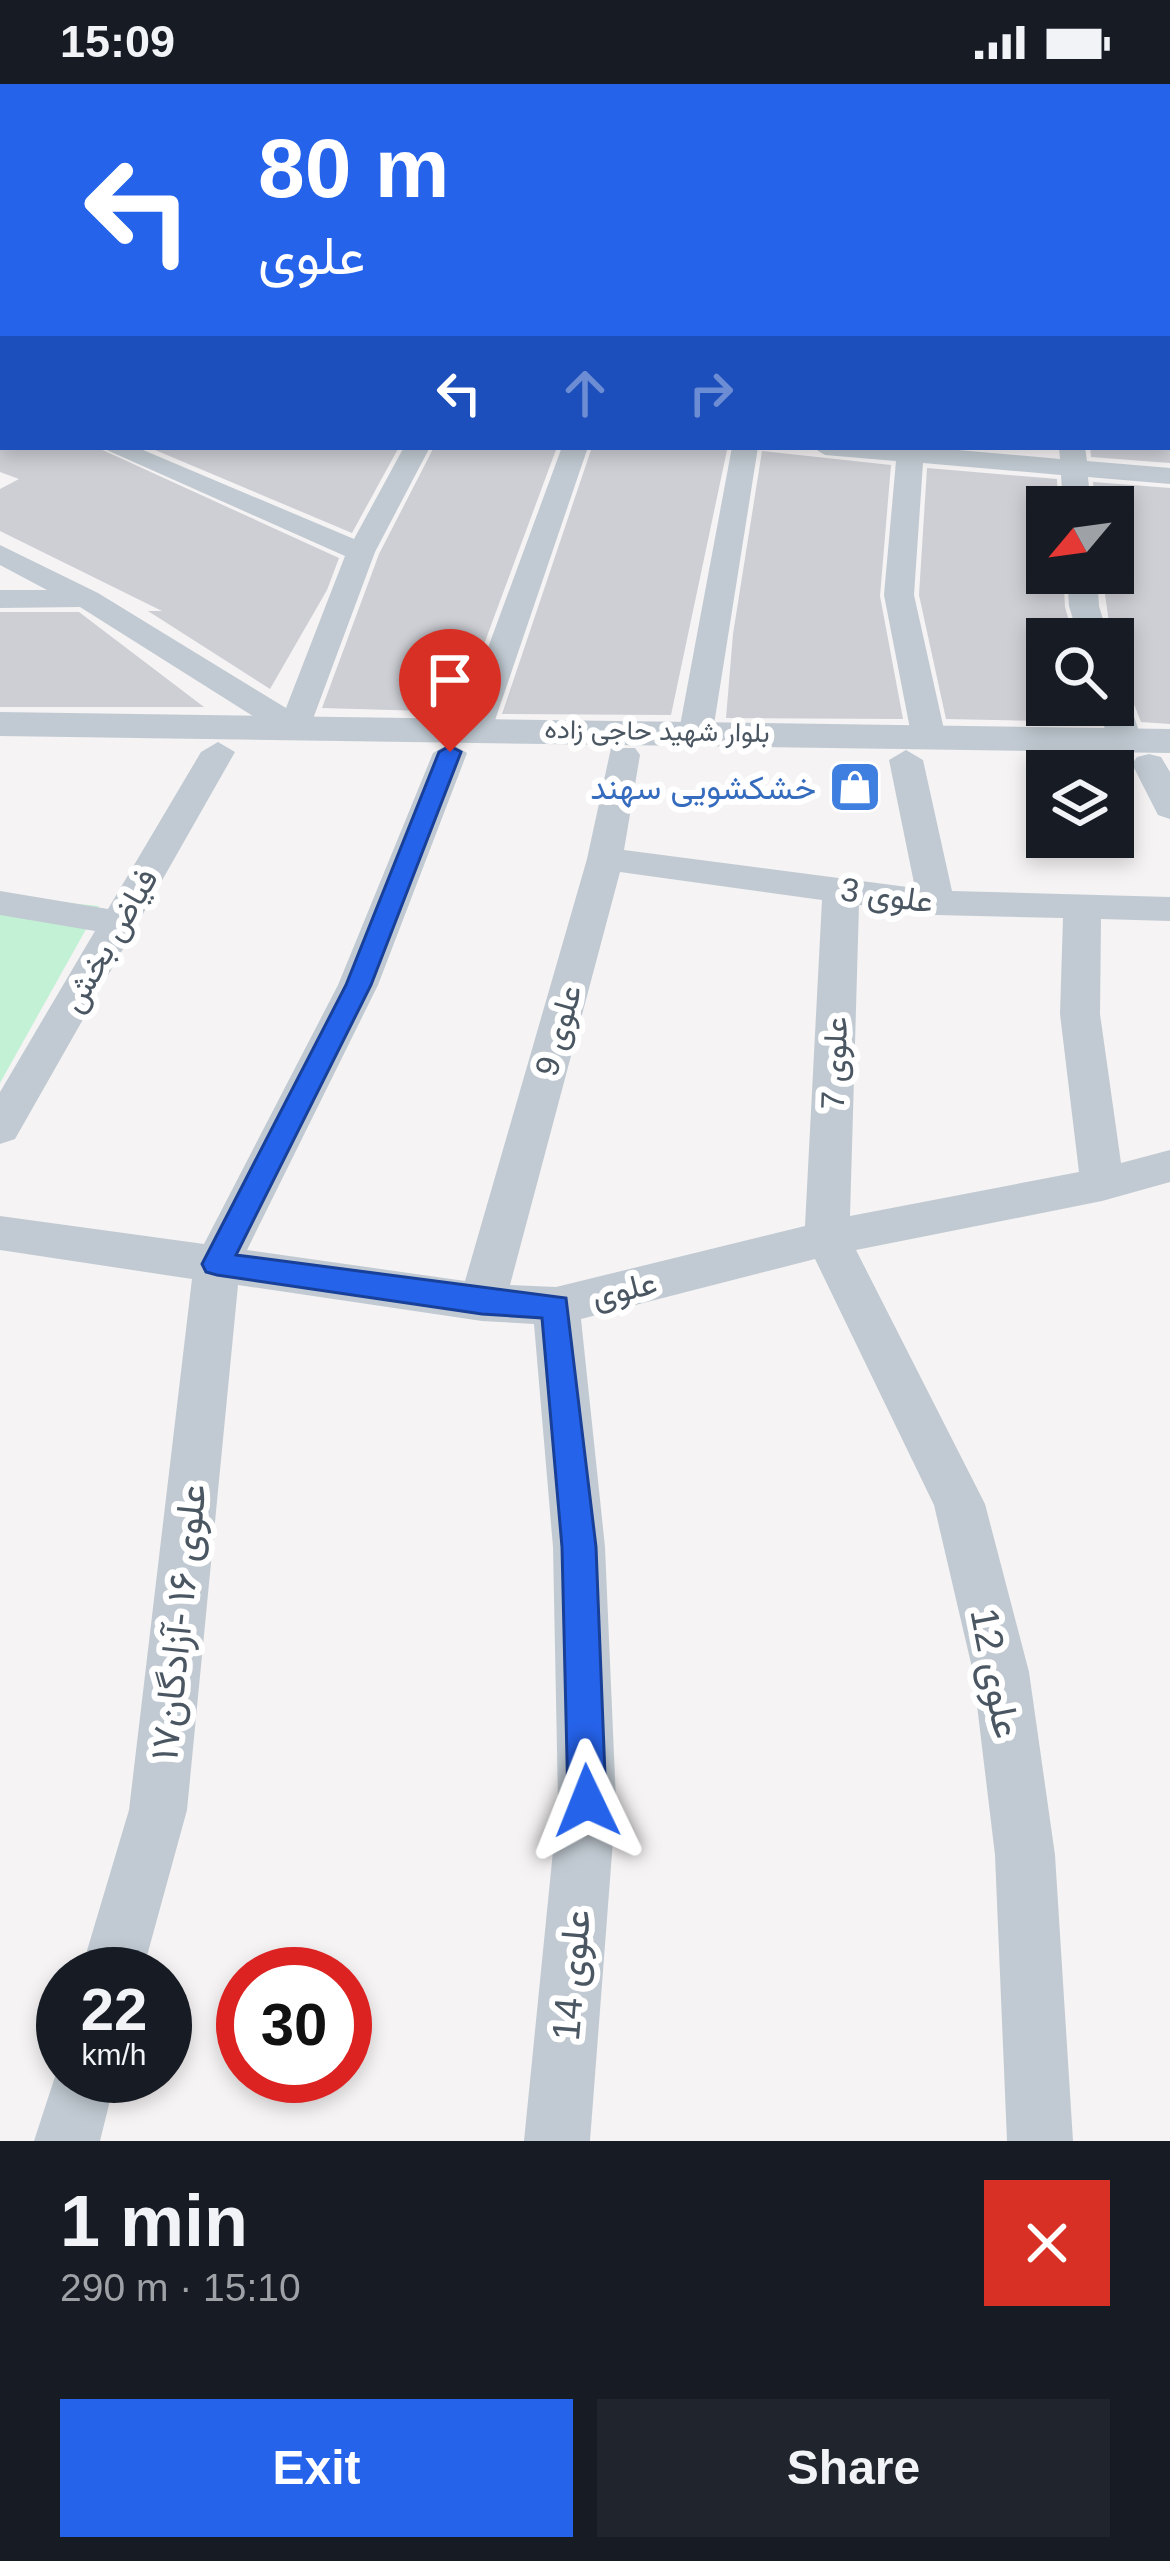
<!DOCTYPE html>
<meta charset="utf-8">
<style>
:root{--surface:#171b24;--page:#20242c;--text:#f1f3f6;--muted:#9ea1a6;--accent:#2563eb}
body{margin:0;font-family:Helvetica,Vazirmatn,sans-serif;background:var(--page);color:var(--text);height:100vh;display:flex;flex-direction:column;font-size:45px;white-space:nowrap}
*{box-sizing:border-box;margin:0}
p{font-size:39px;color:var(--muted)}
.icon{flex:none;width:66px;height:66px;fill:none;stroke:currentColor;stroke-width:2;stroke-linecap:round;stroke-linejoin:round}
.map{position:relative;height:2057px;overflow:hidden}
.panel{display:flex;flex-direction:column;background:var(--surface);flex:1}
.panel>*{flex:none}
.banner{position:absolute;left:0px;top:0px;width:1170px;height:366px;box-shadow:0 6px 18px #0003;background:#2563eb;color:#fff;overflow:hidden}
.needle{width:78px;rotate:241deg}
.buttons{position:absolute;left:1026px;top:402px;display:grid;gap:24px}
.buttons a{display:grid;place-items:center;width:108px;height:108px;border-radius:0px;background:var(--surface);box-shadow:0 6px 18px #0003;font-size:60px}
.speed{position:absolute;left:36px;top:1863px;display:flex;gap:24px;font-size:60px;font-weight:700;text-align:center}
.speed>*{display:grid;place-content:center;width:156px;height:156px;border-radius:50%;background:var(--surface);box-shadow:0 6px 18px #0003;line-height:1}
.speed small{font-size:30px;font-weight:400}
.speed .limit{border:18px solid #d22;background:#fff;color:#111}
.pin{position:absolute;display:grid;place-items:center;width:102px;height:102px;color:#fff;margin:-123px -51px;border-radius:50% 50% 50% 0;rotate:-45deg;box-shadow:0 0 12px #0007}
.pin .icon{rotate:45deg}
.me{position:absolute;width:132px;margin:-66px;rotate:358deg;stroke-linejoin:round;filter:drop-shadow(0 0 9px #0008)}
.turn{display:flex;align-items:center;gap:42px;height:252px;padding:0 60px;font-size:54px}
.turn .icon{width:156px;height:156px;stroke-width:2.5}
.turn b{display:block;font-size:84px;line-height:102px}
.lanes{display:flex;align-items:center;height:114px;padding:0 60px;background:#0003;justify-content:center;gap:60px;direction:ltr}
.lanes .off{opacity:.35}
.round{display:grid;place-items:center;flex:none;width:126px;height:126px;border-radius:0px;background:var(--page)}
.summary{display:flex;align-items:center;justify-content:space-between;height:204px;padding:0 60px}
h1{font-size:72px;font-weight:700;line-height:90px}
.button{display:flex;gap:24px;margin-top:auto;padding:24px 60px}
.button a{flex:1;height:138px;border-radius:0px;background:var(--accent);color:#fff;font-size:48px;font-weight:700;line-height:138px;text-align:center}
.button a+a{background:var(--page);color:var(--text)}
.status{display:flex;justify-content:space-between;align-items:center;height:84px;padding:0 60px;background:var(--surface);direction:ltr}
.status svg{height:33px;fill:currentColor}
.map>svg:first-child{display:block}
.green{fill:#c3f1d5}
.building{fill:#cdcfd5}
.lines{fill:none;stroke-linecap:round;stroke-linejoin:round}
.trunk-casing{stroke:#7690ad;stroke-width:4}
.path-far1{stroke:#7ad0a6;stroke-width:3;stroke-dasharray:4.5 3;stroke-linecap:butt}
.path{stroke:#7ad0a6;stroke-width:4.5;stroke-dasharray:6 4.5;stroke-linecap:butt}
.minor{fill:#c1cad2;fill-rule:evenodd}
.tertiary{fill:#c1cad2;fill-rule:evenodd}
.trunk{fill:#9fb4c9;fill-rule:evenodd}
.route{fill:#2563eb;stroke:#184099;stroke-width:3}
.labels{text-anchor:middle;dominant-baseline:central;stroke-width:12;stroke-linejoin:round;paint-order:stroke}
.far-street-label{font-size:27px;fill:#4a5661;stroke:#fff}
.shop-label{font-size:33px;fill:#366cbe;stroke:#fff;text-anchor:end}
.street-label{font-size:33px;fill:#4a5661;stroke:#fff}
.near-street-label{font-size:39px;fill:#4a5661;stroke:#fff}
</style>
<div class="status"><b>15:09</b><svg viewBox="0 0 49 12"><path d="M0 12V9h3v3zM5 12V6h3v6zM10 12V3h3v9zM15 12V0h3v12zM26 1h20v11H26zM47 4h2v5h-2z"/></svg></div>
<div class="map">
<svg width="1170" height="2057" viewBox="0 0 1170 2057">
<rect width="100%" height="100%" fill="#f5f3f3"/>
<path class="green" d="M0 812 99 822 0 999Z"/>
<path class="building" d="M0 363H96L339 474 327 506 270 605 148 527H162L0 447V405L19 395 0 388Z
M148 363H399L352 449Z
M434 363H557L459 628 322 624 379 470Z
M592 363 727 366 671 631 502 630Z
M1090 363H1170V379L1091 373Z
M762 367 891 381 880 512 903 635 726 634 733 550Z
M927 384 1057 395 1058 423H1047V489H1063L1065 523 1074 555H1047V637L946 635 919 511Z
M1093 398 1170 404V640L1141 638 1113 567 1102 489H1113V423H1095Z
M0 528H79L204 623H0Z"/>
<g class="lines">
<g class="trunk-casing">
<path id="trunk" d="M3 48V67L0 68V49Z
M3 103V125L0 126V104Z"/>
</g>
<path class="path-far1" d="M0 163 3 159"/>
<path class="path" d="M0 235 3 231"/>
<path class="minor" d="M284 0H309L282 3Z
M744 0H778L780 3H746Z
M1059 0H1077V3H1059Z
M1167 10H1170V20H1167Z
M1167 67H1170V79H1167Z
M0 307 3 308V324L0 323Z
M100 363H136L354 455 404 363H430L375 468 307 651H283L80 523 0 524V506H47L0 481V461L98 509 286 624 345 472Z
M562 363H588L492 645 475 655 463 652 458 645Z
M732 363H758L713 647 696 657 679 647Z
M812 363H924L1060 375 1059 363H1085L1087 377 1170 384V400L1088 393 1091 423H1063L1061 391 923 379 914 511 945 650 928 660 911 650 884 511 896 377 825 371Z
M1067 489H1097L1099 522 1109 555H1079L1069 522Z
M1113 608 1129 618 1142 656 1137 663 1125 666 1108 656 1098 621H1113Z
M218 658 235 668 15 1055 0 1060V1008L95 847 0 831V807L108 825 201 668Z
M450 659 467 669 378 901 247 1166 465 1197 587 775 611 664H635L640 671 624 766 915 804 889 676 906 666 923 676 952 807 1170 813V837L1101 835 1100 930 1121 1079 1170 1066V1098L1102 1117 856 1166 985 1420 1029 1588 1055 1771 1073 2057H1007L995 1771 973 1588 934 1421 815 1175 581 1235 605 1463 616 1717 590 2057H524L558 1717 553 1463 534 1240 482 1237 238 1201 187 1726 142 1890H80L129 1726 192 1195 0 1166V1132L204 1160 338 901 433 669ZM620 788 822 816 805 1142 556 1203 510 1201ZM859 821 936 831 1063 834 1060 930 1079 1088 850 1132Z
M1149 670 1161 673 1170 688V735L1158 731 1132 680 1137 673Z
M63 1968V1992H116L100 2057H34Z"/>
<path class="tertiary" d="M58 0H80L57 3Z
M3 256V277L0 278V257Z
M1167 259H1170V277H1167Z
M0 628 1170 645V669L0 652Z"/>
<use href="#trunk" class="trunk"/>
</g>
<path class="route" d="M450 662 461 668 371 901 236 1171 566 1214 596 1463 606 1717 600 1730 587 1735 573 1730 568 1717 562 1463 542 1234 482 1230 217 1191 206 1188 202 1180 346 901 439 668Z"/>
<defs>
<g id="shop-square" transform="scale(2.7)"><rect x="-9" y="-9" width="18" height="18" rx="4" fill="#3f7fe0" stroke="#fff"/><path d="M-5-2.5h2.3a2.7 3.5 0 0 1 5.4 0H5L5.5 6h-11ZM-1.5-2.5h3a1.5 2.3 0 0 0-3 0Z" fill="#fff"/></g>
</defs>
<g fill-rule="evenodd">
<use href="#shop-square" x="855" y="703"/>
</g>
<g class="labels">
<g class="far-street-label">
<text transform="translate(657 647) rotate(1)">بلوار شهید حاجی زاده</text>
</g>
<g class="shop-label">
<text x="816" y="703">خشکشویی سهند</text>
</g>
<g class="street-label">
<text transform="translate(887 811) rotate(8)">علوی 3</text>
<text transform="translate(109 856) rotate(-60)">فیاض بخش</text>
<text transform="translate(558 946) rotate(-74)">علوی 9</text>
<text transform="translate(834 979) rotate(-88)">علوی 7</text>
<text transform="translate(624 1205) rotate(-14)">علوی</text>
</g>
<g class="near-street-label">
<text transform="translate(178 1538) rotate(-84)">علوی ۱۶ -آزادگان۱۷</text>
<text transform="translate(996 1589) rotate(79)">علوی 12</text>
<text transform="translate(571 1891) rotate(-85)">علوی 14</text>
</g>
</g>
</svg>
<div class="buttons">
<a><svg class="needle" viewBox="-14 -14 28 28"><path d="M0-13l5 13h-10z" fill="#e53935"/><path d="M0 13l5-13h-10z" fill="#9ea1a6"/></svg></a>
<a><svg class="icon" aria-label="search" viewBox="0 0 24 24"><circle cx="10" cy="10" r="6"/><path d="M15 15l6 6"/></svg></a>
<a><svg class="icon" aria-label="layers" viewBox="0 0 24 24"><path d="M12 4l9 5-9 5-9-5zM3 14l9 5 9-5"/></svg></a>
</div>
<div class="speed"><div>22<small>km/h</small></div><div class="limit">30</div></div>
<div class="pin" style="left:450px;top:668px;background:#d93025"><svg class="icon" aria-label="arrive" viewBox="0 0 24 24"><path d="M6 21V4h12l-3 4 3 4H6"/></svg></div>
<svg class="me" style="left:587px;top:1717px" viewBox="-20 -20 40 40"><path d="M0-17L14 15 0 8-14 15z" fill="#2563eb" stroke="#fff" stroke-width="4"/></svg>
<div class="banner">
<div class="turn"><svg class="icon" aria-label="left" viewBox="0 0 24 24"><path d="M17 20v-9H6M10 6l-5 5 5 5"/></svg><div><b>80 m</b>علوی</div></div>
<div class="lanes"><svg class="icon" aria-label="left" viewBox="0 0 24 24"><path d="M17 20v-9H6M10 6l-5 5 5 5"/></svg><svg class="icon off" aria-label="ahead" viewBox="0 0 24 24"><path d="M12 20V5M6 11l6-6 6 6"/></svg><svg class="icon off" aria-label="right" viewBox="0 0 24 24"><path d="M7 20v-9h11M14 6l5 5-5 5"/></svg></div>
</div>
</div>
<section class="panel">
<div class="summary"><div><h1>1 min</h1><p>290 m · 15:10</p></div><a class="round" style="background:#d93025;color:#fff"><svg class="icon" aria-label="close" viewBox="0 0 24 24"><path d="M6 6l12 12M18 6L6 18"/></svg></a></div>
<div class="button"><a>Exit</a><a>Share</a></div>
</section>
